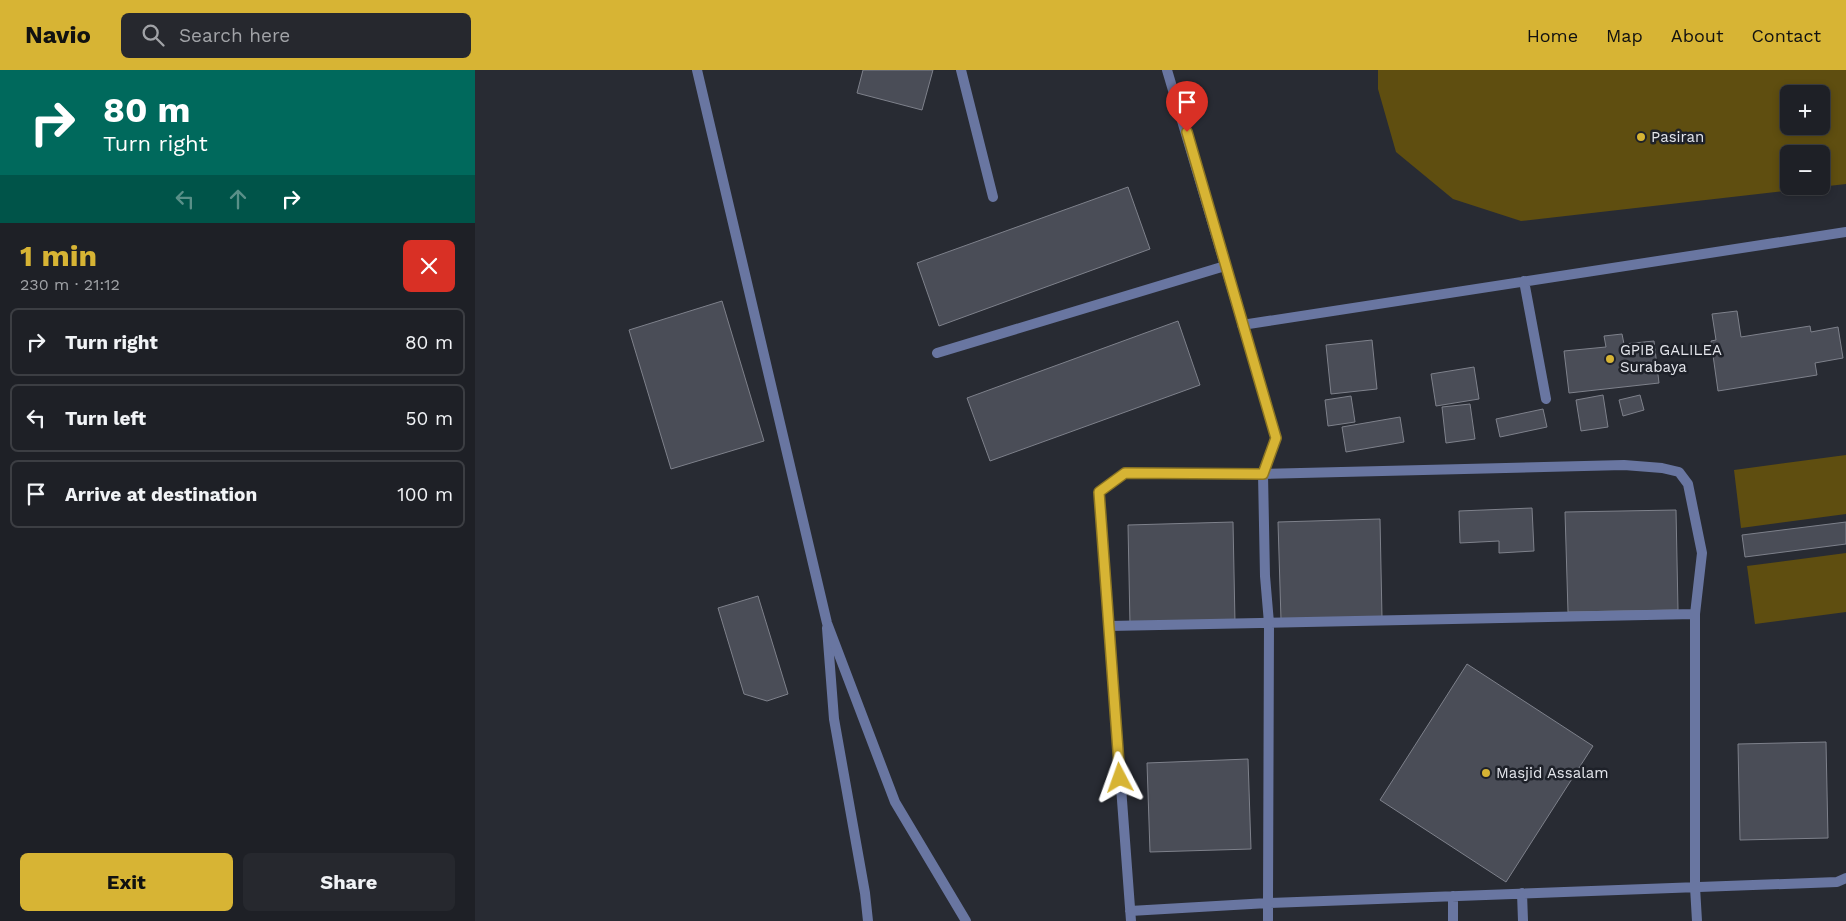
<!DOCTYPE html>
<meta charset="utf-8">
<style>
:root{--surface:#1e2026;--page:#26282e;--text:#f1f3f6;--muted:#a1a3a7;--line:#3c3e43;--accent:#d7b434}
body{margin:0;font-family:"Work Sans",sans-serif;background:var(--page);color:var(--text);height:100vh;display:flex;flex-direction:column;font-size:19px;white-space:nowrap}
*{box-sizing:border-box;margin:0}
p{font-size:16px;color:var(--muted)}
.icon{flex:none;width:28px;height:28px;fill:none;stroke:currentColor;stroke-width:2;stroke-linecap:round;stroke-linejoin:round}
.map{position:relative;flex:1;overflow:hidden}
.sheet{display:flex;flex-direction:column;background:var(--surface);width:475px}
.sheet>*{flex:none}
.hud{background:#00695c;color:#fff;overflow:hidden}
.controls{position:absolute;left:1305px;top:15px;display:grid;gap:10px}
.controls a{display:grid;place-items:center;width:50px;height:50px;border-radius:8px;background:var(--surface);box-shadow:0 2px 8px #0003,0 0 0 1px var(--line);font-size:25px}
.pin{position:absolute;display:grid;place-items:center;width:42px;height:42px;color:#fff;margin:-51px -21px;border-radius:50% 50% 50% 0;rotate:-45deg;box-shadow:0 0 5px #0007}
.pin .icon{rotate:45deg}
.me{position:absolute;width:55px;margin:-28px;rotate:356deg;stroke-linejoin:round;filter:drop-shadow(0 0 4px #0008)}
.turn{display:flex;align-items:center;gap:18px;height:105px;padding:0 20px;font-size:22px}
.turn .icon{width:65px;height:65px;stroke-width:2.5}
.turn b{display:block;font-size:35px;line-height:42px}
.lanes{display:flex;align-items:center;height:48px;padding:0 20px;background:#0003;justify-content:center;gap:25px;direction:ltr}
.lanes .off{opacity:.35}
.round{display:grid;place-items:center;flex:none;width:52px;height:52px;border-radius:8px;background:var(--page)}
.headline{display:flex;align-items:center;justify-content:space-between;height:85px;padding:0 20px}
h1{font-size:30px;font-weight:700;line-height:38px;color:var(--accent)}
.cta{display:flex;gap:10px;margin-top:auto;padding:10px 20px}
.cta a{flex:1;height:58px;border-radius:8px;background:var(--accent);color:#111;font-size:20px;font-weight:700;line-height:58px;text-align:center}
.cta a+a{background:var(--page);color:var(--text)}
ul{padding:0;list-style:none}
li{display:flex;align-items:center;gap:15px;height:68px;margin:0 10px 8px;padding:0 10px;border:2px solid var(--line);border-radius:8px}
li div{flex:1}
li b{display:block;font-size:19px}
li em{font-style:normal}
header{display:flex;align-items:center;gap:30px;box-sizing:border-box;height:70px;padding:0 25px;background:var(--accent);color:#111}
header strong{font-size:24px}
nav{display:flex;gap:28px;margin-inline-start:auto;font-size:18px}
.search{width:350px;height:45px;background:var(--page);display:flex;align-items:center;gap:12px;box-sizing:border-box;padding:0 18px;border-radius:8px;color:var(--muted);font-size:19px}
main{display:flex;flex:1;min-height:0}
.map>svg:first-child{display:block}
.green{fill:#5f4e10;fill-rule:evenodd}
.building{fill:#4a4d57;stroke:#7e818b}
.lines{fill:none;stroke-linecap:round;stroke-linejoin:round}
.lane{stroke:#6976a1;stroke-width:10}
.street{stroke:#6976a1;stroke-width:10}
.route-casing{stroke:#8c7522;stroke-width:12}
.route{stroke:#d7b434;stroke-width:9}
.poi-dot{fill:#d7b434;stroke:#1e2129;stroke-width:2}
.labels{text-anchor:middle;dominant-baseline:central;stroke-width:5;stroke-linejoin:round;paint-order:stroke}
.poi-label{font-size:15px;fill:#e4e6ec;stroke:#1e2129;text-anchor:start}
</style>
<header>
<strong>Navio</strong>
<div class="search"><svg class="icon" aria-label="search" viewBox="0 0 24 24"><circle cx="10" cy="10" r="6"/><path d="M15 15l6 6"/></svg>Search here</div>
<nav><a>Home</a><a>Map</a><a>About</a><a>Contact</a></nav>
</header>
<main>
<section class="sheet">
<div class="hud">
<div class="turn"><svg class="icon" aria-label="right" viewBox="0 0 24 24"><path d="M7 20v-9h11M14 6l5 5-5 5"/></svg><div><b>80 m</b>Turn right</div></div>
<div class="lanes"><svg class="icon off" aria-label="left" viewBox="0 0 24 24"><path d="M17 20v-9H6M10 6l-5 5 5 5"/></svg><svg class="icon off" aria-label="ahead" viewBox="0 0 24 24"><path d="M12 20V5M6 11l6-6 6 6"/></svg><svg class="icon" aria-label="right" viewBox="0 0 24 24"><path d="M7 20v-9h11M14 6l5 5-5 5"/></svg></div>
</div>
<div class="headline"><div><h1>1 min</h1><p>230 m · 21:12</p></div><a class="round" style="background:#d93025;color:#fff"><svg class="icon" aria-label="close" viewBox="0 0 24 24"><path d="M6 6l12 12M18 6L6 18"/></svg></a></div>
<ul>
<li><svg class="icon" aria-label="right" viewBox="0 0 24 24"><path d="M7 20v-9h11M14 6l5 5-5 5"/></svg><div><b>Turn right</b></div><em>80 m</em></li>
<li><svg class="icon" aria-label="left" viewBox="0 0 24 24"><path d="M17 20v-9H6M10 6l-5 5 5 5"/></svg><div><b>Turn left</b></div><em>50 m</em></li>
<li><svg class="icon" aria-label="arrive" viewBox="0 0 24 24"><path d="M6 21V4h12l-3 4 3 4H6"/></svg><div><b>Arrive at destination</b></div><em>100 m</em></li>
</ul>
<div class="cta"><a>Exit</a><a>Share</a></div>
</section>
<div class="map">
<svg width="1371" height="851" viewBox="0 0 1371 851">
<rect width="100%" height="100%" fill="#282b33"/>
<path class="green" d="M903 0H1371V114L1046 151 978 129 921 82 903 19ZM1314 24H1346V56H1314ZM1314 84H1346V116H1314Z
M1371 385V444L1266 458 1259 400Z
M1371 483V542L1280 554 1272 496Z"/>
<path class="building" d="M388 0H458L447 40 382 23Z
M653 117 675 179 464 256 442 193Z
M247 231 289 371 196 399 154 260Z
M1262 241 1266 267 1335 256 1336 262 1363 257 1368 288 1340 293 1342 305 1243 321 1236 271 1241 270 1237 244Z
M703 251 725 315 515 391 492 328Z
M1147 264 1149 274 1179 271 1184 313 1094 323 1089 281 1131 277 1129 266Z
M897 270 902 319 856 324 851 275Z
M999 297 1004 329 961 336 956 304Z
M1128 325 1133 357 1106 361 1101 330Z
M1165 325 1169 340 1148 346 1144 330Z
M876 326 880 352 853 356 850 330Z
M995 334 1000 369 971 373 967 337Z
M1068 339 1072 357 1025 367 1021 349Z
M925 347 929 372 871 382 867 357Z
M1057 438 1059 481 1024 483V471L985 473 984 441Z
M1201 440 1203 540 1093 542 1090 442Z
M905 449 907 548 806 550 803 452Z
M758 452 760 553 655 555 653 455Z
M1371 452V474L1270 487 1267 465Z
M283 526 313 624 292 631 269 624 243 538Z
M992 594 1118 676 1031 812 905 730Z
M1351 672 1353 768 1265 770 1263 674Z
M773 689 776 779 675 782 672 693Z"/>
<g class="lines">
<path class="lane" d="M462 283 750 196
M352 558 359 649 390 823 393 851"/>
<path class="street" d="M222 0 352 553 420 732 491 851
M486 0 518 127
M692 0 801 367 788 404 790 506 794 553 793 833 1362 812 1371 808
M1049 211 1071 329
M767 255 1371 162
M634 556 1220 544
M1047 823 1048 851
M655 841 793 833V851
M656 851 624 422 650 403 788 404 1149 395 1187 398 1204 402 1213 414 1227 483 1220 544V817L1222 851
M978 851V826"/>
</g>
<g class="lines">
<g class="route-casing">
<path id="route" d="M645 708 624 422 650 403 788 404 801 368 712 62"/>
</g>
<use href="#route" class="route"/>
</g>
<g class="poi-dot">
<circle cx="1166" cy="67" r="5"/>
<circle cx="1135" cy="289" r="5"/>
<circle cx="1011" cy="703" r="5"/>
</g>
<g class="labels">
<g class="poi-label">
<text x="1176" y="67">Pasiran</text>
<text x="1145" y="280">GPIB GALILEA<tspan x="1145" dy="17">Surabaya</tspan></text>
<text x="1021" y="703">Masjid Assalam</text>
</g>
</g>
</svg>
<div class="controls">
<a>+</a>
<a>−</a>
</div>
<div class="pin" style="left:712px;top:62px;background:#d93025"><svg class="icon" aria-label="arrive" viewBox="0 0 24 24"><path d="M6 21V4h12l-3 4 3 4H6"/></svg></div>
<svg class="me" style="left:645px;top:708px" viewBox="-20 -20 40 40"><path d="M0-17L14 15 0 8-14 15z" fill="#d7b434" stroke="#fff" stroke-width="4"/></svg>
</div>
</main>
